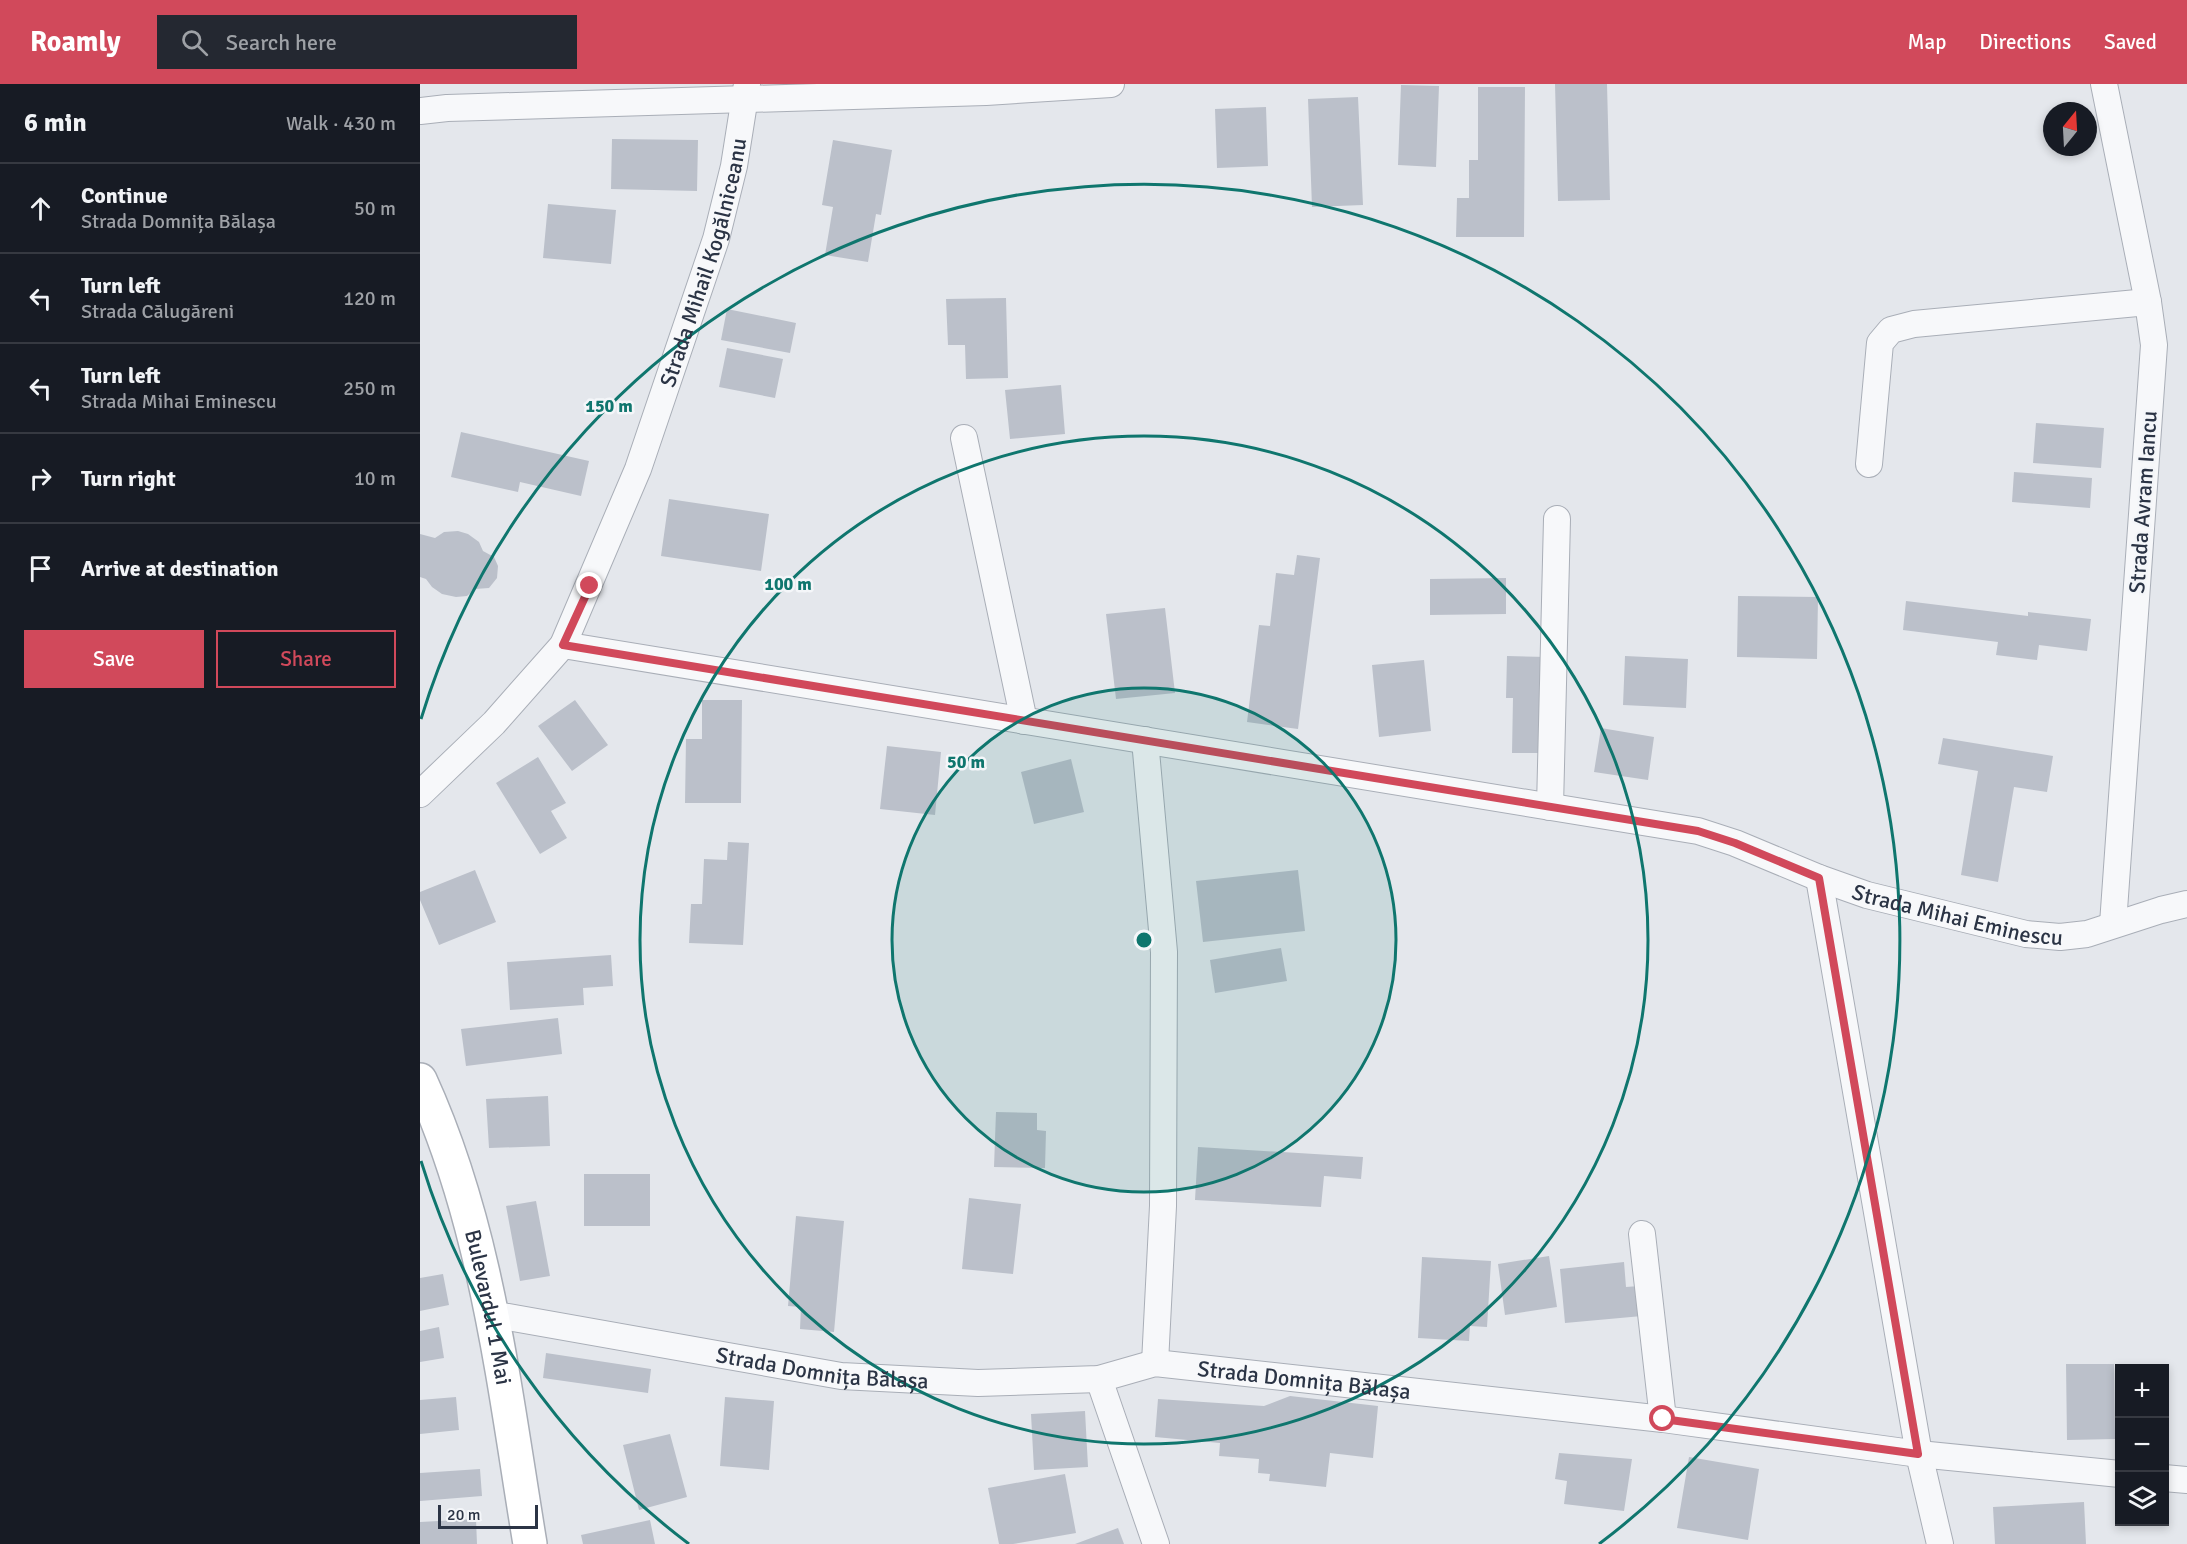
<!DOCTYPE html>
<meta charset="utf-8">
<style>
body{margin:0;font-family:Signika,sans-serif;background:#242831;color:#f1f3f6}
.controls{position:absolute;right:18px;bottom:18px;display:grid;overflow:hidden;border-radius:0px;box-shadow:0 3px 9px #0003}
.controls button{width:54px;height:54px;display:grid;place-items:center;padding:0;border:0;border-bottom:2px solid #363941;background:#171b24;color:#f1f3f6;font:30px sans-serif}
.compass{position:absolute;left:1623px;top:18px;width:54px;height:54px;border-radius:50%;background:#171b24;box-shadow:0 3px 9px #0003;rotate:18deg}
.scale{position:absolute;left:18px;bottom:15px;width:100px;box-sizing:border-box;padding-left:6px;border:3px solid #2b3445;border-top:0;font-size:16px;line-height:21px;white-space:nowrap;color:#2b3445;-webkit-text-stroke:4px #f4f6f9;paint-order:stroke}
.stop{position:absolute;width:18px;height:18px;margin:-14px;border:4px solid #d1495b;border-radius:50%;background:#fff}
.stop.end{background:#d1495b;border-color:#fff;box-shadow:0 2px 6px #0008}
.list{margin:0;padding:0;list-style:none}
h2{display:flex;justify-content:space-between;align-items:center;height:78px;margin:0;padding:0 24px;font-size:26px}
h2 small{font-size:20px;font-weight:400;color:#9ea1a6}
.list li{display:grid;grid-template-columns:39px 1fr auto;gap:18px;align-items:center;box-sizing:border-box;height:90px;padding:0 24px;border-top:2px solid #363941}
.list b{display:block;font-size:22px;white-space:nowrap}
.list p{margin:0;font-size:20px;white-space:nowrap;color:#9ea1a6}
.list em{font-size:20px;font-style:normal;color:#9ea1a6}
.actions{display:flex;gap:12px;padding:18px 24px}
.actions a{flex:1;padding:14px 0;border:2px solid #d1495b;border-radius:0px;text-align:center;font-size:21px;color:#d1495b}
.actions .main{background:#d1495b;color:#fff}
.icon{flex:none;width:33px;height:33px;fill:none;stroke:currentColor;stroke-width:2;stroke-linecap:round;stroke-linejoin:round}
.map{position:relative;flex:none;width:1767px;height:1460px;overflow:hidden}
header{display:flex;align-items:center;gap:36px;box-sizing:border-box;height:84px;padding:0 30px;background:#d1495b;color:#fff}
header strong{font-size:28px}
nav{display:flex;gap:33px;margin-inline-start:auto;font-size:21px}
.search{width:420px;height:54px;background:#242831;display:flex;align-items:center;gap:15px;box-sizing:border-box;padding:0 21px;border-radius:0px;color:#9ea1a6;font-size:22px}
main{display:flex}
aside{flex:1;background:#171b24}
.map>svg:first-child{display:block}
.building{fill:#bbc0ca}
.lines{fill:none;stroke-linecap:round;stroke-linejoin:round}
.street-casing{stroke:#a9aeb7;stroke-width:28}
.secondary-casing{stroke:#a9aeb7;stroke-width:36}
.street{stroke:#f7f8fa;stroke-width:26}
.secondary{stroke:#fff;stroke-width:33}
.route{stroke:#d1495b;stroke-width:8}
.ring{fill:none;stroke:#0f766e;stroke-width:3}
.labels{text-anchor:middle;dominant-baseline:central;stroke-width:5;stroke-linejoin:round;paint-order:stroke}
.street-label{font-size:22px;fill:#2b3445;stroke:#f4f6f9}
.centre{fill:#0f766e;stroke:#f4f6f9;stroke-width:3}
.ring-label{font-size:18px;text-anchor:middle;font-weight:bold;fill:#0f766e;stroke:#f4f6f9;stroke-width:5;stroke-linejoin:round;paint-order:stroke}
</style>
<header>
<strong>Roamly</strong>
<div class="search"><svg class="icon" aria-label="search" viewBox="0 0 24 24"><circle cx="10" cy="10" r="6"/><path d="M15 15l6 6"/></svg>Search here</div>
<nav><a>Map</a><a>Directions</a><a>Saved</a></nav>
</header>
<main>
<aside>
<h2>6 min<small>Walk · 430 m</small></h2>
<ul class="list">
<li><svg class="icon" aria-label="ahead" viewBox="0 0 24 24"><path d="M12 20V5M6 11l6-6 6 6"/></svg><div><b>Continue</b><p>Strada Domnița Bălașa</p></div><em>50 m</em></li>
<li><svg class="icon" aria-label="left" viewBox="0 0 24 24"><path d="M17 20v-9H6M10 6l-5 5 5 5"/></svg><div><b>Turn left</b><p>Strada Călugăreni</p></div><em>120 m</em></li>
<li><svg class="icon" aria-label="left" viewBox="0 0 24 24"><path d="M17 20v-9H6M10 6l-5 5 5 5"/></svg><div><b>Turn left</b><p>Strada Mihai Eminescu</p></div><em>250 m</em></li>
<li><svg class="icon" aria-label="right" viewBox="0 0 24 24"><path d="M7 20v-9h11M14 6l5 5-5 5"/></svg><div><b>Turn right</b></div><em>10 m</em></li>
<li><svg class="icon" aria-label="arrive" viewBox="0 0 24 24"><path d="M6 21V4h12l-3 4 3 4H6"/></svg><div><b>Arrive at destination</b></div></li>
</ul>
<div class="actions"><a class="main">Save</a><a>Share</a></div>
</aside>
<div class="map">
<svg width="1767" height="1460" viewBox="0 0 1767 1460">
<rect width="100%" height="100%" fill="#e4e7ec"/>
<path class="building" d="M1135,0h52l3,116 -52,1z
M981,1l38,1 -3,81 -38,-2z
M1058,3h47l-1,150h-68l1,-39h12v-38h9z
M938,13l5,108 -51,2 -4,-108z
M846,23l2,59 -51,2 -2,-59z
M192,55l86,1 -1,51 -86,-2z
M413,56l59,10 -11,65 -5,-1 -8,48 -43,-7 8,-48 -11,-2z
M128,120l68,6 -5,54 -68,-6z
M586,214l2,80 -42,1 -1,-34h-17l-2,-46z
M307,225l69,14 -6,30 -69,-13z
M307,264l56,11 -8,39 -56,-11z
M641,301l4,49 -55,5 -5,-49z
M1616,339l68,5 -3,40 -68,-5z
M41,348l128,29 -8,35 -61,-14 -2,10 -67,-15z
M1594,388l78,6 -2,30 -78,-6z
M249,415l100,15 -8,57 -100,-15z
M38,447l10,3 11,8 4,9 11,6 4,9 -1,12 -8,10 -14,1 -8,7 -11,1 -14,-3 -10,-7 -6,-8 -6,-2v-43l15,4 9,-6z
M877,471l23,3 -22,171 -51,-7 12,-97 11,1 6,-53 18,2z
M1086,494v36l-76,1v-36z
M1318,512l80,1 -1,62 -80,-2z
M1486,517l122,15v-4l63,7 -4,32 -48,-6 -2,15 -41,-5 2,-13 -95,-12z
M745,524l10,85 -59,6 -10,-85z
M1087,572l41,1 -2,96h-34l1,-55h-7z
M1205,572l63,3 -2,49 -63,-3z
M1004,576l7,71 -52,6 -7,-72z
M155,616l33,45 -36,26 -34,-45z
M282,616h40l-1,103h-56l1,-64h16z
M1181,644l53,9 -6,43 -54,-8z
M1523,654l110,18 -6,36 -33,-5 -16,95 -37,-7 17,-104 -40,-7z
M467,662l54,6 -6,63 -55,-6z
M118,673l28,46 -15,8 16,27 -27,16 -44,-71z
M651,675l13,53 -50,12 -13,-52z
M308,758l21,1 -6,102 -54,-2 2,-39h11l2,-45 23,1z
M55,786l21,52 -57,23 -19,-45v-8z
M878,786l7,61 -102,11 -7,-61z
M861,864l6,33 -72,12 -5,-33z
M191,871l2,31 -30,2 1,17 -74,5 -3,-48z
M138,934l4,36 -96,12 -5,-37z
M128,1012l2,50 -61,2 -3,-49z
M576,1028l41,1v17l9,1 -1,37 -51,-1z
M778,1063l165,10 -2,22 -37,-3 -3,31 -126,-7z
M164,1090h66v52h-66z
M549,1114l52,6 -8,70 -51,-5z
M116,1117l14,75 -30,5 -14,-75z
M376,1132l48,5 -10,111 -34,-3 1,-22 -13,-1z
M1129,1172l8,51 -52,8 -7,-51z
M1002,1173l69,4 -4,66 -17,-1 -1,15 -51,-3z
M1204,1178l2,25 13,-1 3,30 -77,7 -5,-54z
M23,1190l6,31 -29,6v-33z
M19,1243l5,31 -24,4v-31z
M126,1269l105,16 -3,24 -105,-15z
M1646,1280h48l1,75 -48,1z
M870,1312l88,10 -5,52 -43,-5 -4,34 -57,-6 1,-7 -12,-1 1,-14 -40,-3 1,-13 -65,-6 3,-38 106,7z
M36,1313l3,33 -39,4v-34z
M305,1313l49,4 -5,69 -49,-4z
M665,1327l3,56 -54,3 -3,-56z
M250,1350l17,63 -48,13 -16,-65z
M1139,1369l73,6 -8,52 -60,-7 3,-23 -12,-2z
M1269,1373l70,12 -11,71 -71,-12z
M60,1385l2,27 -62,5v-28z
M645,1390l11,59 -63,11h-14l-11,-56z
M1664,1418l2,42h-91l-2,-37z
M56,1435l1,25h-57v-22z
M230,1436l5,24h-72l-2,-9z
M698,1444l6,16h-49z"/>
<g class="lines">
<defs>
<g id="street">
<path d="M1684,0l44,218 6,43 -41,579"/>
<path d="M0,27l27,-3 539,-16 125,-8"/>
<path d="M544,354l60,283"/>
<path d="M1449,380l11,-121 11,-13 23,-6 234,-22"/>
<path id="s1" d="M143,561l1135,186 37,12 84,35 48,17 159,39 34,3 27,-3 74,-24 26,-6"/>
<path d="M725,656l19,212 -1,254 -8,157"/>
<path id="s2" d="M0,710l74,-71 69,-78 75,-176 78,-230 18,-73 13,-82"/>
<path d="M1130,723l7,-288"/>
<path d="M1399,794l100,576 21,90"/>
<path d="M1222,1150l21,185"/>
<path id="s3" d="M71,1230l350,62 137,7 121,-4 56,-16 508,56 256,35 201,20"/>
<path d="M679,1295l57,165"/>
<path d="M1744,1394l23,2"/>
</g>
<g id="secondary">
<path id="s4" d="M0,996c67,146 84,307 110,464"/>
</g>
</defs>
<use href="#street" class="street-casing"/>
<use href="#secondary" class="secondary-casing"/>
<use href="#street" class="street"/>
<use href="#secondary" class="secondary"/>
</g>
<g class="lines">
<path class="route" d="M170,502l-27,59 1135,186 37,12 84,35 99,576 -255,-35"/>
</g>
<circle cx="724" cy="856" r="252" fill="#0f766e" fill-opacity=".12"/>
<g class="ring">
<circle cx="724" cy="856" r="252"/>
<circle cx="724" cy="856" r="504"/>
<path d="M269 1460A756 756 0 0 1 1 1077M1 635A756 756 0 1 1 1179 1460"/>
</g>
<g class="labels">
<g class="street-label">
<text stroke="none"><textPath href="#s2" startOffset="615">Strada Mihail Kogălniceanu</textPath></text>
<text transform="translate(1723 418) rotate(-86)">Strada Avram Iancu</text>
<text stroke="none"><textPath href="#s1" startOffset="1424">Strada Mihai Eminescu</textPath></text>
<text stroke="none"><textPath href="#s4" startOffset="238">Bulevardul 1 Mai</textPath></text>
<text stroke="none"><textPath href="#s3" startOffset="336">Strada Domnița Bălașa</textPath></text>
<text stroke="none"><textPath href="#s3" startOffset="822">Strada Domnița Bălașa</textPath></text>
</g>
</g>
<circle cx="724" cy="856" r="9" class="centre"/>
<g class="ring-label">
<text x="189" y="328">150 m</text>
<text x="368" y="506">100 m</text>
<text x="546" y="684">50 m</text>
</g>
</svg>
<div class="controls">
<button>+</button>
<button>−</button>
<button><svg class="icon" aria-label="layers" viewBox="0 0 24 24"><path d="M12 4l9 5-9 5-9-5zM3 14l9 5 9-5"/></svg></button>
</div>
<svg class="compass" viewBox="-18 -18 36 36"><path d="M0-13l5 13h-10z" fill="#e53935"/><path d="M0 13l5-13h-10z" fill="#9ea1a6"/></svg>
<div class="scale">20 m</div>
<div class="stop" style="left:1243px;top:1335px"></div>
<div class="stop end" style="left:170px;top:502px"></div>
</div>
</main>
